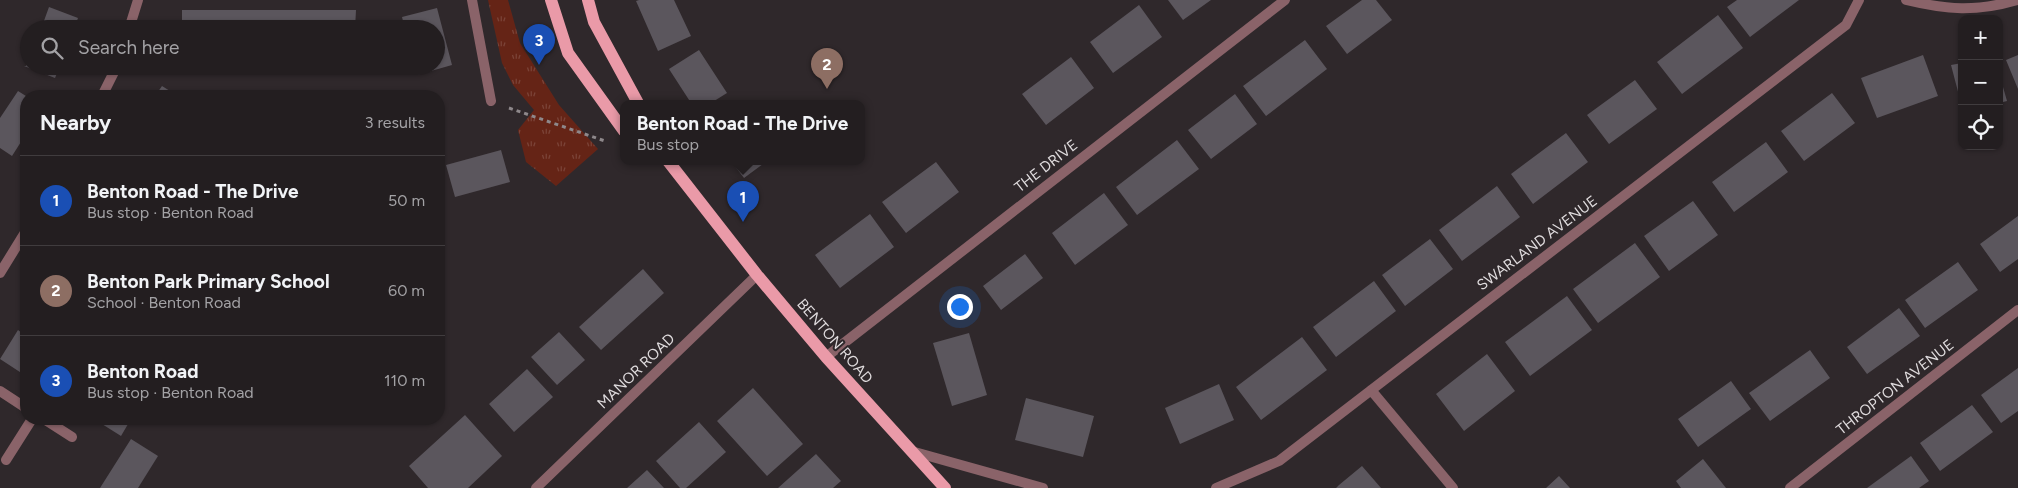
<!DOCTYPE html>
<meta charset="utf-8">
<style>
body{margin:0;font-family:Figtree,sans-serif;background:#2f2b2d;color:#f1f3f6}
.controls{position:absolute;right:15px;top:15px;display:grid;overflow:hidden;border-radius:10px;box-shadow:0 1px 4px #0004}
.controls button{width:45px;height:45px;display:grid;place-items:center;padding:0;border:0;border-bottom:1px solid #403c3e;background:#231e20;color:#f1f3f6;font:25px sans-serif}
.you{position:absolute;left:959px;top:306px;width:18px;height:18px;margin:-12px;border:4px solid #fff;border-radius:50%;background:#1a73e8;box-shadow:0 0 0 8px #1a73e833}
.badge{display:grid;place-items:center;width:32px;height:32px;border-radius:50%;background:#db2777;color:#fff;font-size:16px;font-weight:700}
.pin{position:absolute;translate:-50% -41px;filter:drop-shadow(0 1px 2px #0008)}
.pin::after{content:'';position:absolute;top:26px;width:18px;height:15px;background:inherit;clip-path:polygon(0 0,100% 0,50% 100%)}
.popup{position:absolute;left:620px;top:100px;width:245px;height:65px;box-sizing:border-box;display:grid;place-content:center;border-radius:10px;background:#231e20;filter:drop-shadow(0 1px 4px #0005);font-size:16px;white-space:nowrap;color:#a3a2a5}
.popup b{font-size:19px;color:#f1f3f6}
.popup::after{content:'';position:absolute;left:50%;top:100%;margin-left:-10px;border:10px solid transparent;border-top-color:#231e20}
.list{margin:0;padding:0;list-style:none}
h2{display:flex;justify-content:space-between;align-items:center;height:65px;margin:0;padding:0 20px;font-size:21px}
h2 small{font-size:16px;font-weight:400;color:#a3a2a5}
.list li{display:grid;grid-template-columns:32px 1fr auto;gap:15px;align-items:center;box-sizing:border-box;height:90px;padding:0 20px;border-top:1px solid #403c3e}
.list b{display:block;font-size:19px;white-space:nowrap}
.list p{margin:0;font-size:16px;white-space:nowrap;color:#a3a2a5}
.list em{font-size:16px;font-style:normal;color:#a3a2a5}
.icon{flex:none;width:28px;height:28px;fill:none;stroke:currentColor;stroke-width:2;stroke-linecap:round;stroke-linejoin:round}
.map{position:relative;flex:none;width:2018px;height:488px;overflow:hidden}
.search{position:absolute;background:#231e20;box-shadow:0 1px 4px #0004;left:20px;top:20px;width:425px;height:55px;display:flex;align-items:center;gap:12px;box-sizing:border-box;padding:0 18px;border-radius:28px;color:#a3a2a5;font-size:19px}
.panel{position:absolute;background:#231e20;box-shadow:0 1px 4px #0004;left:20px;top:90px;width:425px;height:335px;border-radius:20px}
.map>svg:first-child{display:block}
.grass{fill:url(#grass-tufts)}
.building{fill:#5b565d}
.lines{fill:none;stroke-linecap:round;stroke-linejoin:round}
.path{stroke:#8e888b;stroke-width:3;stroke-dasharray:4 4;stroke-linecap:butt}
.street{stroke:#8a6369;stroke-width:10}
.primary{stroke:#ea9aa8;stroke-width:12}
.labels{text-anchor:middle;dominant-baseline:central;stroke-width:4;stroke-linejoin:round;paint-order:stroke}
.street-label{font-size:15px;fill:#dfdbdd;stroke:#2f282b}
</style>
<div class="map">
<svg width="2018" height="488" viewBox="0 0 2018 488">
<defs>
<pattern id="grass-tufts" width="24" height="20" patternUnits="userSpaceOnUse" patternTransform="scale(1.25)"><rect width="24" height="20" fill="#652416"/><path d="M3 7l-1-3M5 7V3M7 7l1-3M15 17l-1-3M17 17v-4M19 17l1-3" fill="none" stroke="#7b4337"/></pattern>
</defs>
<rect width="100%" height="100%" fill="#2f282b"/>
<path class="grass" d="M488,0h20l12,43 39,62 39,44 -42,37 -30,-24 -8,-32 16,-20 -21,-25 -11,-22z"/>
<path class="building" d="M639,0h35l17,36 -33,15 -22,-50z
M1168,0h43l-28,20z
M1362,0h14l16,20 -45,34 -21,-28z
M1737,0h62l-49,37 -23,-30z
M1139,5l23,32 -49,36 -23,-31z
M49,7l29,11 -4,11h-33z
M437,8l15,57 -35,10 -2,-9h21v-37h-31l-3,-12z
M182,10h174l-1,19h-173z
M1718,15l25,33 -61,46 -25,-32z
M1305,40l22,29 -61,47 -23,-30z
M699,50l28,43 -16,10h-20l-22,-34z
M1923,55l15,41 -61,22 -16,-40z
M2018,55v34l-12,-29z
M1071,57l23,31 -48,37 -24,-31z
M29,61v5h31l-5,12 -31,-12h2z
M1962,63v40h-1l-10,-38z
M1999,73l8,28 -8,2z
M1635,80l22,29 -48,35 -22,-29z
M162,86l16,10h-23z
M18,91l8,5v38l-14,22 -12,-8v-30z
M1832,93l23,30 -51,38 -23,-30z
M1235,94l22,30 -46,35 -23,-29z
M1566,133l22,29 -55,42 -22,-30z
M1177,140l22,29 -62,46 -21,-28z
M1766,142l22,30 -54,40 -22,-30z
M501,150l9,32 -55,15 -9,-32z
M731,161h36l-23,17z
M936,162l23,30 -53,41 -24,-31z
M1497,186l23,31 -58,44 -23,-31z
M1104,193l24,32 -53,40 -23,-32z
M1693,201l25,34 -49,36 -25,-35z
M870,214l24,33 -54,41 -25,-33z
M2018,216v43l-18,13 -20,-28z
M1430,239l23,30 -48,37 -23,-31z
M1635,243l25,34 -62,46 -25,-34z
M1025,254l18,24 -42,32 -18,-24z
M1958,262l20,28 -53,38 -20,-28z
M643,269l21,24 -63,57 -22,-23z
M1374,281l22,30 -60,46 -23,-30z
M1567,296l25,34 -62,46 -25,-34z
M1899,308l21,28 -53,38 -20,-27z
M18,330l8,6v40l-26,-17z
M559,332l26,28 -28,25 -26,-28z
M969,333l18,62 -35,11 -19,-63z
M1302,337l25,33 -66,50 -25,-33z
M1810,350l20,28 -60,43 -21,-28z
M1487,354l28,37 -51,40 -28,-37z
M2018,368v43l-17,12 -20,-28z
M527,369l26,28 -39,35 -25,-28z
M1731,381l20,28 -53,38 -20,-28z
M1219,384l15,36 -54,24 -15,-36z
M753,388l50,56 -36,32 -50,-55z
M1026,398l68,18 -11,41 -68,-17z
M1972,405l21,27 -53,39 -20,-28z
M465,415l37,41 -34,32h-40l-19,-22z
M94,419h37l-10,17z
M699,422l27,30 -40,36h-6l-24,-27z
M131,439l27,17 -20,32h-38z
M816,454l25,27 -8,7h-55z
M1911,456l18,25 -10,7h-52z
M1703,459l23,29h-45l-5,-7z
M1362,466l19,22h-45l3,-3z
M647,470l17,18h-37z
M1559,476l11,12h-24z"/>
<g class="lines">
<path class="path" d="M509,108l96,33"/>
<path class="street" d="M472,0l19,101
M1906,0c41,10 70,12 111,0
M129,29l9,-29
M102,96l15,-30
M0,273l26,-42
M826,357l459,-357
M1371,390l82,98
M0,391l26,17
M44,419l28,18
M911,451l132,37
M6,460l26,-41
M536,488l221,-213
M1216,488l63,-27 567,-436 13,-25
M1790,488l228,-178"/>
<path class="primary" d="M551,0l17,53 56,78
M588,0l6,22 44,81
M668,161l89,114 69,82 119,131"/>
</g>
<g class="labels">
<g class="street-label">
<text transform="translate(1046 166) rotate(-38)">THE DRIVE</text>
<text transform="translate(1537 243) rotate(-37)">SWARLAND AVENUE</text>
<text transform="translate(835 341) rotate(49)">BENTON ROAD</text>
<text transform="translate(636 371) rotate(-44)">MANOR ROAD</text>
<text transform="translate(1895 387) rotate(-38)">THROPTON AVENUE</text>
</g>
</g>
</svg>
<div class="controls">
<button>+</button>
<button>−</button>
<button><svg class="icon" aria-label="locate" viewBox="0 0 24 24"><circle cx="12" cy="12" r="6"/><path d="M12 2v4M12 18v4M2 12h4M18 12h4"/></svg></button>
</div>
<div class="you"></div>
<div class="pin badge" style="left:743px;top:222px;background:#1a4fb4">1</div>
<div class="popup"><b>Benton Road - The Drive</b>Bus stop</div>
<div class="pin badge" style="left:827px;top:89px;background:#8d6e63">2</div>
<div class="pin badge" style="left:539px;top:65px;background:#1a4fb4">3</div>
<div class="search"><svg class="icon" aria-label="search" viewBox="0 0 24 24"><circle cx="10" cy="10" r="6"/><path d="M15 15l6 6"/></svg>Search here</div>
<section class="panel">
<h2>Nearby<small>3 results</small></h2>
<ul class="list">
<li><span class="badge" style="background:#1a4fb4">1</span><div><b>Benton Road - The Drive</b><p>Bus stop · Benton Road</p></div><em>50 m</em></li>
<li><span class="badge" style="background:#8d6e63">2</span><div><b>Benton Park Primary School</b><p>School · Benton Road</p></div><em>60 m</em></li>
<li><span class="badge" style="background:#1a4fb4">3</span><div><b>Benton Road</b><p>Bus stop · Benton Road</p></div><em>110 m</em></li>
</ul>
</section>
</div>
